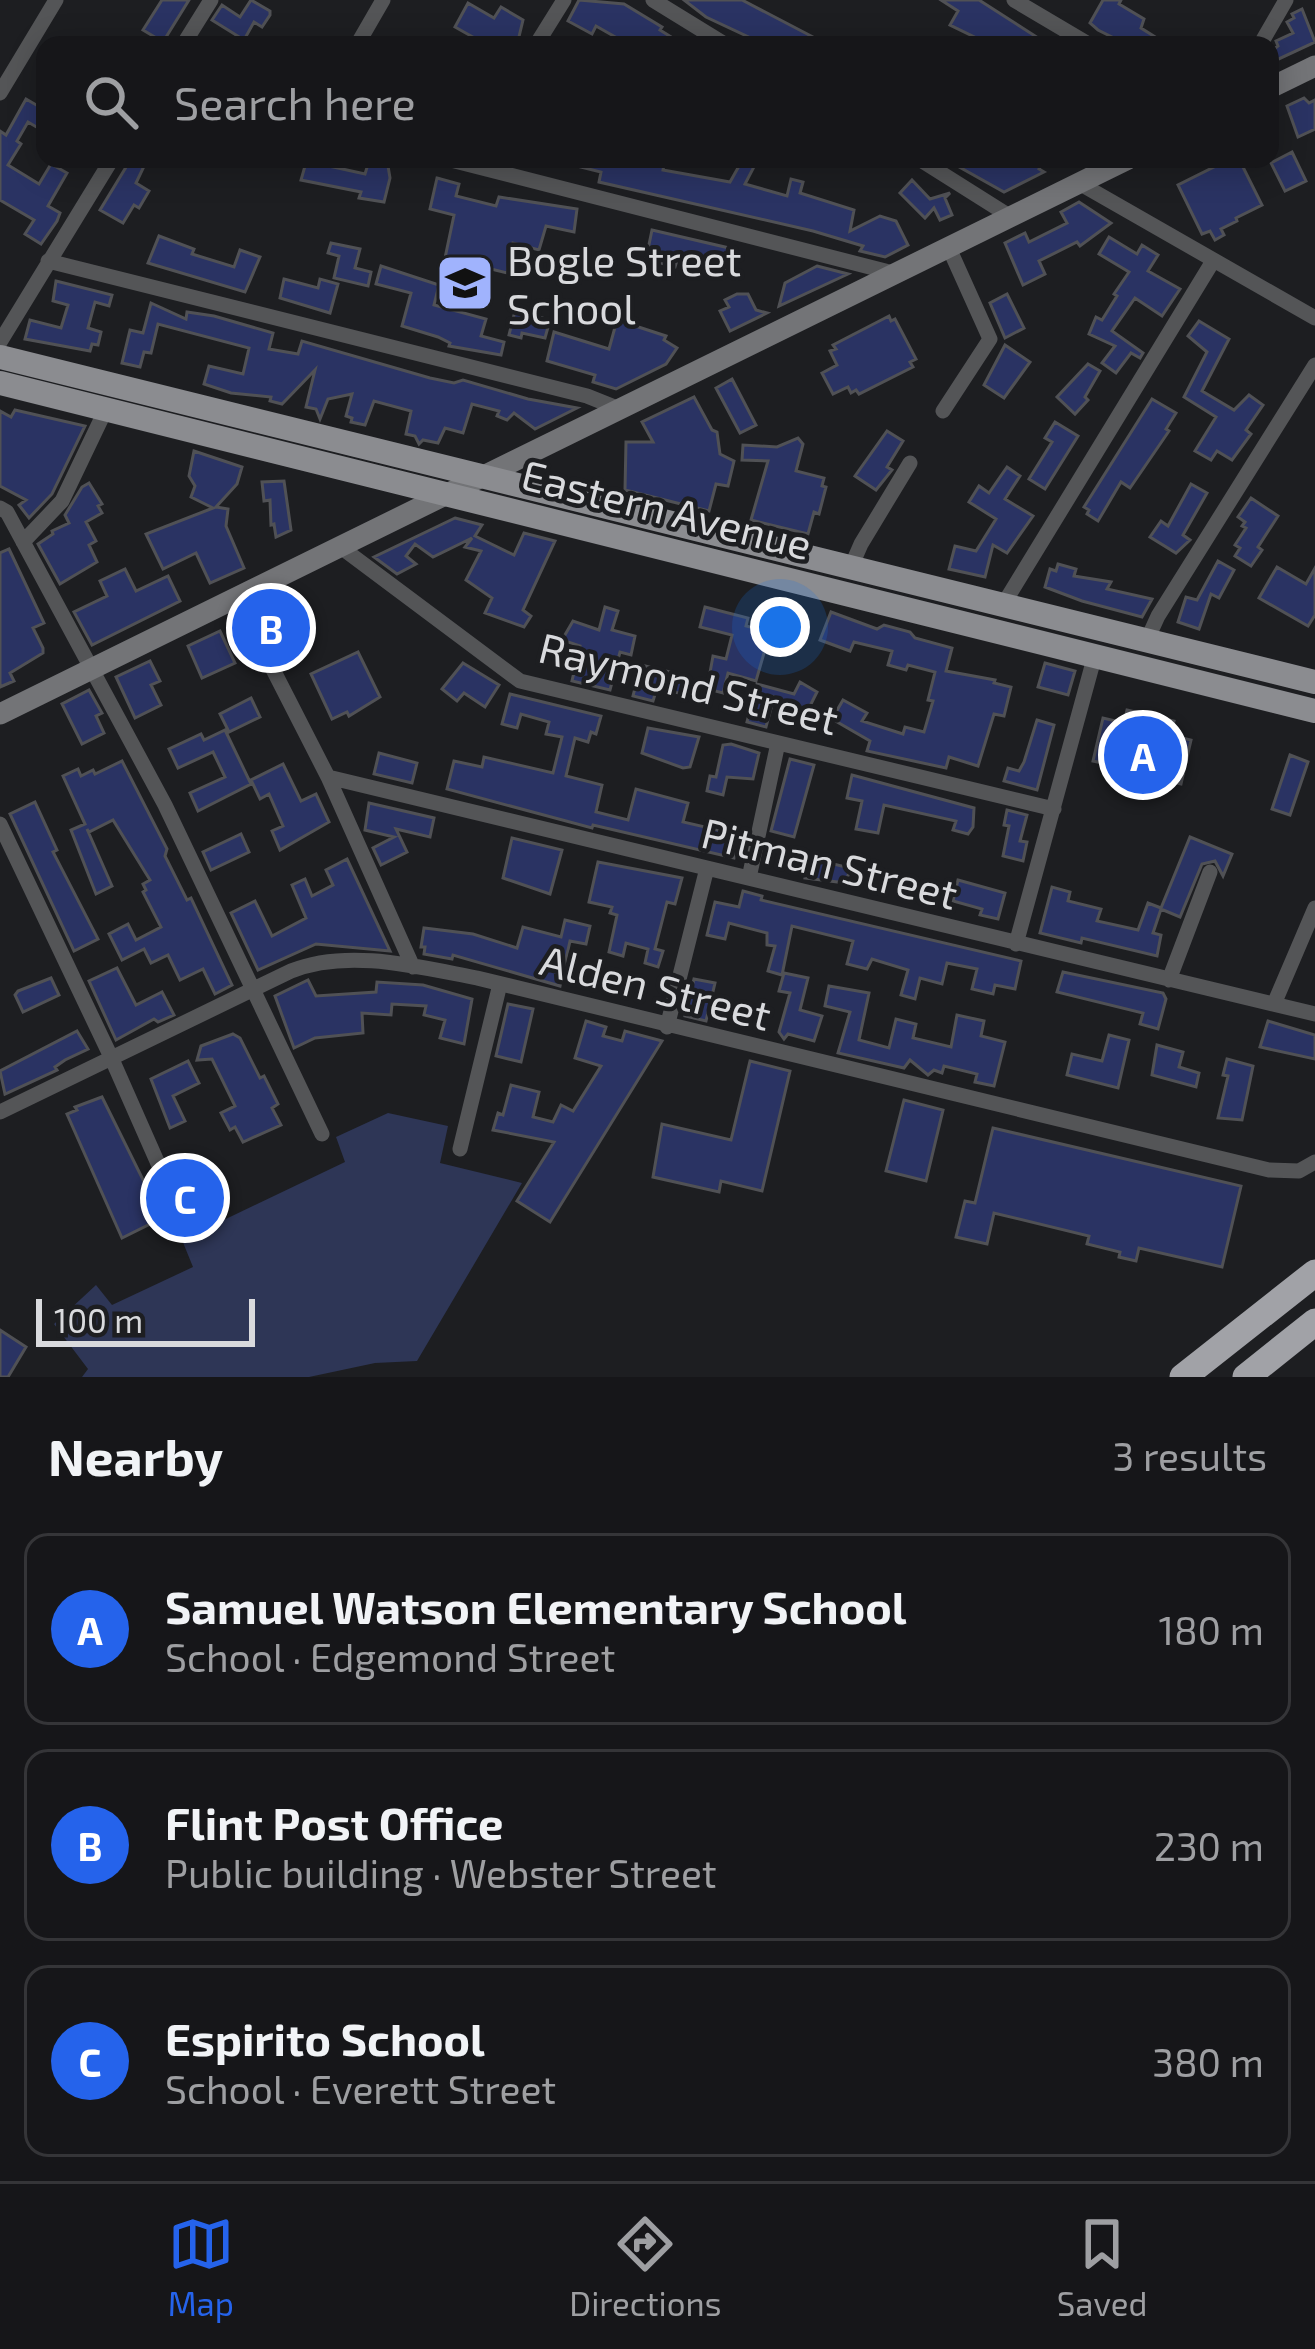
<!DOCTYPE html>
<meta charset="utf-8">
<style>
body{margin:0;font-family:"Exo 2",sans-serif;background:#232326;color:#f1f3f6}
.scale{position:absolute;left:36px;bottom:30px;width:219px;box-sizing:border-box;padding-left:12px;border:6px solid #d9dadd;border-top:0;font-size:33px;line-height:42px;white-space:nowrap;color:#d9dadd;-webkit-text-stroke:9px #1d1e21;paint-order:stroke}
.you{position:absolute;left:780px;top:627px;width:42px;height:42px;margin:-30px;border:9px solid #fff;border-radius:50%;background:#1a73e8;box-shadow:0 0 0 18px #1a73e833}
.badge{display:grid;place-items:center;width:78px;height:78px;border-radius:50%;background:#2563eb;color:#fff;font-size:39px;font-weight:700}
.pin{position:absolute;translate:-50% -50%;border:6px solid #fff;box-shadow:0 3px 12px #0006}
.list{margin:0;padding:0;list-style:none}
h2{display:flex;justify-content:space-between;align-items:center;height:156px;margin:0;padding:0 48px;font-size:51px}
h2 small{font-size:39px;font-weight:400;color:#9e9fa2}
.list li{display:grid;grid-template-columns:78px 1fr auto;gap:36px;align-items:center;box-sizing:border-box;height:192px;margin:0 24px 24px;padding:0 24px;border:3px solid #353538;border-radius:24px}
.list b{display:block;font-size:45px;white-space:nowrap}
.list p{margin:0;font-size:39px;white-space:nowrap;color:#9e9fa2}
.list em{font-size:39px;font-style:normal;color:#9e9fa2}
.icon{flex:none;width:66px;height:66px;fill:none;stroke:currentColor;stroke-width:2;stroke-linecap:round;stroke-linejoin:round}
.map{position:relative;flex:none;width:1315px;height:1377px;overflow:hidden}
.search{position:absolute;background:#161619;box-shadow:0 6px 30px #0003;left:36px;right:36px;top:36px;height:132px;display:flex;align-items:center;gap:30px;box-sizing:border-box;padding:0 42px;border-radius:24px;color:#9e9fa2;font-size:45px}
.sheet{height:804px;background:#161619}
nav{display:flex;justify-content:space-around;align-items:center;box-sizing:border-box;height:168px;border-top:3px solid #353538;background:#161619;font-size:33px;color:#9e9fa2}
nav a{display:grid;justify-items:center;gap:6px}
nav .on{color:#2563eb}
.map>svg:first-child{display:block}
.green{fill:#2e3656}
.building{fill:#2a3363;stroke:#505155;stroke-width:3}
.lines{fill:none;stroke-linecap:round;stroke-linejoin:round}
.street{stroke:#545557;stroke-width:15}
.secondary{stroke:#737477;stroke-width:21}
.primary{stroke:#8b8c90;stroke-width:24}
.highway{stroke:#a1a2a7;stroke-width:27}
.labels{text-anchor:middle;dominant-baseline:central;stroke-width:9;stroke-linejoin:round;paint-order:stroke}
.poi-label{font-size:42px;fill:#d9dadd;stroke:#1d1e21;text-anchor:start}
.street-label{font-size:42px;fill:#d9dadd;stroke:#1d1e21}
</style>
<div class="map">
<svg width="1315" height="1377" viewBox="0 0 1315 1377">
<rect width="100%" height="100%" fill="#1d1e21"/>
<path class="green" d="M388,1113l60,13 -8,37 82,20 -105,178 -42,2 -66,14h-227l6,-8 -34,-45 42,-39 16,20 81,-38 -11,-27 163,-78 -9,-25z"/>
<path class="building" d="M162,0h27l-26,42 -20,-12z
M251,0l19,11v4l-8,12 -8,-5 -10,18 -32,-20 10,-15 18,12z
M579,0l45,4 38,23 -2,3 24,15h-72l5,-7 -21,-12 -4,8 -24,-13z
M684,0h58l71,37 -5,8h-51v-4l-51,-24z
M941,0h38l70,45h-58l-41,-20 8,-14z
M1103,0h18l-2,4 25,15 -3,9 27,17h-40l-30,-15 -8,-7z
M468,3l26,15 7,-11 22,13 -6,25h-30l-32,-18z
M1302,9l13,33 -45,21v-11l8,-6 -2,-5 17,-8 -6,-11 7,-4 -2,-4z
M1304,98l5,5 6,-3v29l-17,8 -11,-31z
M26,99l19,11v22l-17,-10 -11,19 4,3 -13,21 31,19 12,-20 16,9 -19,33 12,7 -3,8 -16,23 -16,-10 9,-14 -34,-20v-69l6,4z
M1292,152l14,29 -21,10 -14,-28z
M131,159l15,3 -10,21 13,8 -10,17 -5,-3 -11,18 -23,-13z
M307,159h14l-1,5 45,10 4,-13 19,5 2,12 -6,24 -25,-4 2,-6 -60,-12z
M565,159h88l11,6 -1,5 67,12 13,-23h15l-13,25 42,12 4,-17 12,3 -3,11 54,17 -4,21 30,-15 16,5 12,24 -23,12 -25,-6 3,-5 -50,-15 -214,-49 2,-10 -36,-9z
M945,159h99l-5,10 5,3 -40,20z
M1230,159h9l23,46 -26,13 1,3 -16,8 3,6 -9,5 -5,-9 -8,3 -24,-49z
M437,178l22,6 -3,12 40,10 3,-9 78,12 -3,23 -28,-6 -7,24 -26,-7 -6,30 -32,-8 -7,25 -15,-4 6,-25 -14,-3 9,-43 -24,-6z
M912,180l18,19 20,-6 -5,5 7,17 -12,5 -6,-12 -9,10 -25,-25z
M1079,202l32,21 -31,23 -3,-4 -38,19 6,13 -22,11 -18,-42 20,-10 4,9 38,-19 -6,-11z
M652,230l77,18 4,3 -5,19 -50,-13 -3,10 -29,-8z
M159,236l35,13 -2,5 42,13 6,-17 20,7 -15,35 -97,-29z
M1109,237l28,17 5,-9 16,10 -10,16 32,18 -18,27 -27,-18 -23,33 31,22 -3,5 -9,-5 -15,20 -14,-10 13,-17 -26,-12 7,-17 6,3 15,-24 -3,-2 15,-22 -30,-18z
M331,243l29,6 -5,19 16,4 -3,14 -34,-8 5,-22 -11,-3z
M381,266l58,19 -5,20 52,14 -5,17 23,6 -3,13 -52,-9 1,-3 -12,-6 -36,-11 9,-33 -35,-9z
M817,266l31,8 -69,32 6,-23z
M284,279l34,9 2,-9 18,5 -8,29 -50,-15z
M56,281l56,14 -3,11 -14,-4 -7,26 13,4 -3,13 -6,-1 -2,7 -65,-12 5,-19 31,8 7,-23 -15,-4z
M737,294h11l8,16 11,3 -37,18 -10,-20 9,-4 -4,-7z
M1007,294l17,34 -19,10 -15,-35z
M151,303l35,16 1,-7 27,4 59,17 -4,16 29,5 4,-13 128,37 24,5 9,-3 65,19 49,9 -42,21 -21,-16 -7,7 -10,-4 2,-5 -27,-7 -9,29 -18,-5 -7,15 -15,-3 -4,4 -4,-8 -9,-2 5,-23 -37,-10 -9,24 -14,-3 1,-4 -6,-2 6,-22 -24,5 -8,20 -4,-10 -10,-2 9,-37 -33,34 -12,-3 1,-4 -40,-4 -27,-9 5,-18 34,8 6,-26 -91,-24 -7,29 -7,-1 -4,15 -18,-4 8,-33 13,3z
M515,311l35,9 -5,18 -23,-5 -1,5 -12,-3z
M889,316l2,5 4,-2 21,40 -6,3 3,5 -54,27 -3,-4 -5,3 -3,-6 -15,7 -11,-21 15,-8 -7,-14 6,-2 -3,-4z
M617,320l49,16 -2,4 13,8 -11,16 -50,25 -23,-7 2,-7 -48,-14 7,-29 55,17z
M1199,321l30,18 -27,52 32,19 15,-15 14,10 -17,25 5,4 -19,26 -15,-9 -6,9 -16,-9 21,-34 -32,-20 23,-45 -19,-16z
M1005,345l25,17 -26,36 -20,-13z
M1088,364l12,7 -15,26 3,3 -13,14 -18,-17z
M732,379l24,46 -16,8 -24,-45z
M694,397l18,33 5,2 3,22 14,7 -6,25 -12,-2 -7,27 -84,-21 1,-48h27l-11,-20z
M1152,399l24,14 -10,16 3,2 -39,57 -9,-6 -23,39 -11,-7 2,-4 -5,-3z
M15,410l70,16 -33,68 -23,24 -10,-13 7,-5 -26,-14v-75l11,6z
M1055,422l23,14 -33,53 -16,-10 23,-37 -7,-4z
M887,431l16,10 -16,26 5,3 -16,20 -21,-14z
M798,438l5,6 -7,27 28,7 -2,8 4,1 -7,27 -5,-2 -6,22 -57,-14 17,-59 -26,-1 1,-15 34,2z
M194,451l48,16 -5,17 -21,23 12,2 -2,17 18,42 -34,15 -14,-30 -33,16 -17,-35 67,-26 -22,-11 4,-11 -6,-10z
M1007,467l13,9 -15,23 28,17 -26,37 -14,-8 -8,32 -36,-8 6,-23 21,5 20,-32 -27,-17 10,-16 10,7z
M284,481l7,49 -15,7 -2,-13 -3,1 -1,-25 -6,1 -2,-19z
M89,483l13,21 -4,2 4,7 -16,9 10,19 -7,4 8,17 -37,22 -22,-40 15,-10 -1,-3 17,-8 -4,-8 17,-28z
M1191,484l16,9 -24,42 7,5 -14,13 -26,-16 11,-16 7,5z
M1251,498l27,18 -20,31 4,3 -11,16 -16,-10 5,-8 -5,-3 11,-17 -4,-2 3,-4 -7,-5z
M455,518l27,7 -7,11 39,19 10,-22 31,8 -32,69 8,6 -7,11 -39,-14 7,-15 -26,-18 15,-29 -16,-4 7,-9 -39,19 -18,-13 -9,12 10,8 -19,10 -23,-17z
M9,549l35,74 -11,5 10,20v5l-33,20 4,8 -14,6v-134z
M1218,561l16,9 -15,28 -8,-4 -12,35 -21,-7 8,-25 11,3z
M1058,564l18,5 -2,7 37,6 -4,7 45,10 -10,18 -60,-16 -37,-14 5,-18 6,2z
M1277,567l29,17 9,-16v47l-7,11 -49,-28z
M125,569l11,22 32,-15 12,25 -88,44 -18,-33 33,-16 -7,-15z
M605,607l13,4 -6,19 23,6 -4,19 -11,-3 -10,38 -38,-9 8,-35 -18,-6 11,-19 26,9z
M705,607l43,11 -2,8 24,6 -14,49 -28,-8 -5,20 -16,-4 6,-33 13,3 6,-24 -32,-8z
M831,612l46,17 7,-4 26,7 5,6 37,10 -6,23 49,9 -1,3 17,4 -7,29 -10,-2 -16,52 -29,-9 -3,11 -79,-17 3,-10 -38,-22 11,-19 24,13 -5,8 41,13 2,-7 19,5 9,-31 -5,-1 7,-28 -27,-7 -2,5 -18,-5 4,-14 -38,-9 -4,9 -30,-11z
M220,631l15,32 -33,15 -14,-32z
M358,652l22,45 -31,19 -2,-4 -15,7 -21,-45z
M150,661l10,20 -9,4 10,20 -26,13 -19,-41z
M463,663l36,22 -14,22 -21,-14 -7,8 -15,-12z
M1045,663l30,8 -7,24 -30,-8z
M641,665l46,11 -4,18 -26,-6 -4,13 -20,-5z
M800,682l17,10 -11,22 -32,-17 -8,30 -19,-5 10,-38 37,10z
M89,690l13,23 -6,3 8,17 -22,11 -20,-40z
M510,694l91,22 -5,18 -5,-2 -3,10 -13,-4 -9,38 36,9 -6,27 32,8 8,-31 52,14 -5,19 57,13 -6,23 -141,-33 -1,3 -145,-39 7,-28 28,6 2,-10 69,16 9,-36 -16,-3 3,-12 -28,-8 -4,14 -15,-4z
M251,698l9,19 -31,15 -9,-18z
M1127,710l47,11 -4,14 21,5 -10,44 -23,-5 1,-4 -66,-14 10,-43 21,5z
M1037,720l17,5 -17,65 -33,-9 4,-13 11,3 5,-9z
M648,728l51,9 -9,30 -7,1 -41,-15z
M225,730l26,54 -53,27 -8,-18 35,-16 -12,-25 -35,16 -9,-19 32,-15 3,6z
M731,744l28,9 -6,26 -26,-2 -4,18 -16,-4 3,-15 6,1 7,-32z
M379,753l38,10 -5,20 -38,-9z
M1290,755l18,7 -18,53 -18,-6z
M790,759l24,6 -20,72 -23,-6z
M122,761l45,88 -2,7 22,44 4,-2 41,87 -17,9 -12,-25 -23,11 -12,-25 -17,8 -7,-14 -22,11 -13,-26 19,-10 8,16 25,-13 -18,-35 3,-2 -3,-6 7,-4 -37,-60 -24,12 -2,-3 25,57 -16,8 -25,-64 14,-6 -22,-48 15,-7 3,7 12,-6 2,4z
M283,764l18,37 15,-7 13,28 -49,28 -8,-19 11,-5 -14,-32 -9,5 -9,-19z
M852,775l122,33 -1,19 -5,7 -15,-4 3,-9 -72,-16 -6,28 -22,-4 6,-28 -15,-3z
M35,802l22,48 -4,2 45,87 -24,12 -64,-137z
M369,803l65,15 -4,19 -34,-8 11,23 -26,13 -8,-17 21,-11 -29,-7z
M1007,810l20,5 -7,26 7,1 -4,19 -20,-5 6,-30 -5,-1z
M241,834l8,18 -38,18 -8,-18z
M1190,837l42,17 -9,22 -8,-15 -13,3 -22,53 -19,-8 -8,24 8,2 -4,21 -75,-18 -1,5 -41,-10 12,-46 18,5 -2,9 33,8 -4,12 41,9 10,-27 13,5z
M512,838l50,12 -12,44 -47,-16z
M809,858l41,10 -4,15 -41,-5z
M347,859l43,92 -74,-7 -58,26 -27,-57 24,-12 17,35 34,-18 -14,-33 13,-6 7,17 21,-11 -7,-15z
M598,862l84,16 -7,26 -8,-2 -12,47 8,2 -5,16 -13,-4 3,-14 -22,-6 -3,13 -14,-4 8,-37 -7,-2 2,-6 -23,-5z
M958,880l47,13 -7,26 -18,-4 2,-6 -29,-8z
M743,891l19,5 -1,4 260,61 -6,28 -20,-4 -2,9 -21,-5 5,-20 -30,-6 -5,21 -22,-6 -5,21 -14,-4 7,-25 -36,-11 -5,10 -20,-5 6,-23 -61,-15 -10,49 -14,-4 7,-25 -8,-1v-12l-38,-10 -4,16 -18,-4 8,-33 24,5z
M565,920l25,6 -4,18 -16,-3 -10,45 -107,-31 -1,4 -28,-5 1,-7h-4l3,-19 49,6 44,14 6,-21 38,10z
M117,968l19,37 26,-13 12,23 -16,7 -4,-3 -38,21 -27,-59z
M1063,972l100,21 3,6 -8,30 -18,-5 3,-11 -86,-21z
M784,973l24,5 -8,32 22,6 -8,25 -26,-7 -4,5 -5,-7 11,-39 -11,-2z
M51,978l8,17 -36,17 -8,-17 3,-4z
M694,979l21,4 -9,38 -21,-5z
M308,980l8,16 60,-4 1,-10 46,3 49,14 -8,45 -24,-6 5,-18 -21,-5 2,-9 -34,-2 -1,11 -29,-2 1,20 -48,5 -21,10 -19,-52z
M829,986l40,7 -10,47 30,8 7,-29 20,5 -3,14 38,9 6,-32 27,6 -3,15 24,6 -11,44 -19,-4 2,-8 -33,-8 -2,7 -8,-3 -6,5 -18,-15 -6,8 -66,-15 12,-41 -25,-6z
M508,1004l25,5 -12,53 -25,-6z
M586,1021l20,6 -3,9 19,5 3,-10 37,10 -112,181 -33,-21 37,-59 -61,-12 5,-17 5,2 8,-30 28,7 -6,25 20,5 8,-17 12,6 28,-45 -26,-8z
M1268,1021l47,14v24l-55,-12z
M77,1031l11,18 -23,11 -10,7 2,3 -52,24 -5,-23z
M233,1034l7,4 20,40 4,-2 14,28 -6,4 9,17 -38,17 -8,-15 -5,3 -9,-17 14,-7 -23,-47 -15,1 4,-14z
M1109,1035l20,5 -11,48 -51,-13 5,-21 30,7z
M1157,1045l26,7 -4,15 20,6 -3,14 -44,-12z
M1227,1059l26,7 -11,54 -24,-2 10,-42 -5,-1z
M188,1061l11,22 -26,13 12,25 -15,7 -19,-49z
M750,1061l40,10 -28,120 -41,-10 -2,11 -66,-15 9,-53 69,16z
M102,1097l60,121 -40,20 -55,-124 10,-4 -2,-3z
M904,1100l39,10 -17,71 -40,-10z
M993,1128l248,58 -19,81 -83,-19 -3,13 -17,-4 1,-5 -33,-8 2,-8 -95,-23 -7,31 -31,-7 9,-36 10,2z
M0,1330l26,17 -18,30h-8z"/>
<g class="lines">
<path class="street" d="M653,0l73,45
M1014,0l76,45
M183,45l28,-45
M357,45l26,-45
M536,45l28,-45
M1260,45l26,-45
M0,93l56,-93
M447,159l450,115
M919,159l92,58
M1079,183l236,135
M48,261l539,135 35,14
M0,342l112,-183
M943,411l47,-72 -41,-91
M0,508l7,4 158,293 157,329
M23,542l39,-41 44,-92
M342,548l178,133 534,128
M851,567l10,-23 49,-81
M237,599l91,178 85,190
M1003,605l210,-344
M1147,640l11,-24 157,-251
M328,777l987,237
M0,824l111,233 75,170
M749,878l29,-135
M1016,944l79,-289
M1169,980l41,-108
M1274,1004l41,-96
M667,1027l40,-159
M0,1112l291,-141c57,-23 128,-4 186,7l792,192 30,1 16,-9
M460,1149l40,-165"/>
<path class="secondary" d="M1270,88l45,-22
M0,714l1128,-555"/>
<path class="primary" d="M0,357l1315,325
M0,383l1315,328"/>
<path class="highway" d="M1183,1377l132,-104
M1246,1377l69,-55"/>
</g>
<defs>
<symbol id="school-square" viewBox="-11 -11 22 22"><rect x="-9" y="-9" width="18" height="18" rx="4" fill="#a0b3fd" stroke="#1d1e21"/><path d="M0-5L7-2L0 1L-7-2ZM-4 1L0 2.5L4 1V4Q0 6-4 4Z" fill="#111"/></symbol>
</defs>
<g fill-rule="evenodd">
<use href="#school-square" x="432" y="250" width="66" height="66"/>
</g>
<g class="labels">
<g class="poi-label">
<text x="507" y="259">Bogle Street<tspan x="507" dy="48">School</tspan></text>
</g>
<g class="street-label">
<text transform="translate(667 508) rotate(14)">Eastern Avenue</text>
<text transform="translate(689 682) rotate(14)">Raymond Street</text>
<text transform="translate(830 862) rotate(14)">Pitman Street</text>
<text transform="translate(656 986) rotate(14)">Alden Street</text>
</g>
</g>
</svg>
<div class="scale">100 m</div>
<div class="you"></div>
<div class="pin badge" style="left:1143px;top:755px">A</div>
<div class="pin badge" style="left:271px;top:628px">B</div>
<div class="pin badge" style="left:185px;top:1198px">C</div>
<div class="search"><svg class="icon" aria-label="search" viewBox="0 0 24 24"><circle cx="10" cy="10" r="6"/><path d="M15 15l6 6"/></svg>Search here</div>
</div>
<section class="sheet">
<h2>Nearby<small>3 results</small></h2>
<ul class="list">
<li><span class="badge">A</span><div><b>Samuel Watson Elementary School</b><p>School · Edgemond Street</p></div><em>180 m</em></li>
<li><span class="badge">B</span><div><b>Flint Post Office</b><p>Public building · Webster Street</p></div><em>230 m</em></li>
<li><span class="badge">C</span><div><b>Espirito School</b><p>School · Everett Street</p></div><em>380 m</em></li>
</ul>
</section>
<nav>
<a class="on"><svg class="icon" aria-label="map" viewBox="0 0 24 24"><path d="M3 6l6-2 6 2 6-2v14l-6 2-6-2-6 2zM9 4v14M15 6v14"/></svg>Map</a>
<a><svg class="icon" aria-label="directions" viewBox="0 0 24 24"><path d="M12 3l9 9-9 9-9-9zM9 14v-3h6M13 9l2 2-2 2"/></svg>Directions</a>
<a><svg class="icon" aria-label="saved" viewBox="0 0 24 24"><path d="M7 4h10v16l-5-4-5 4z"/></svg>Saved</a>
</nav>
